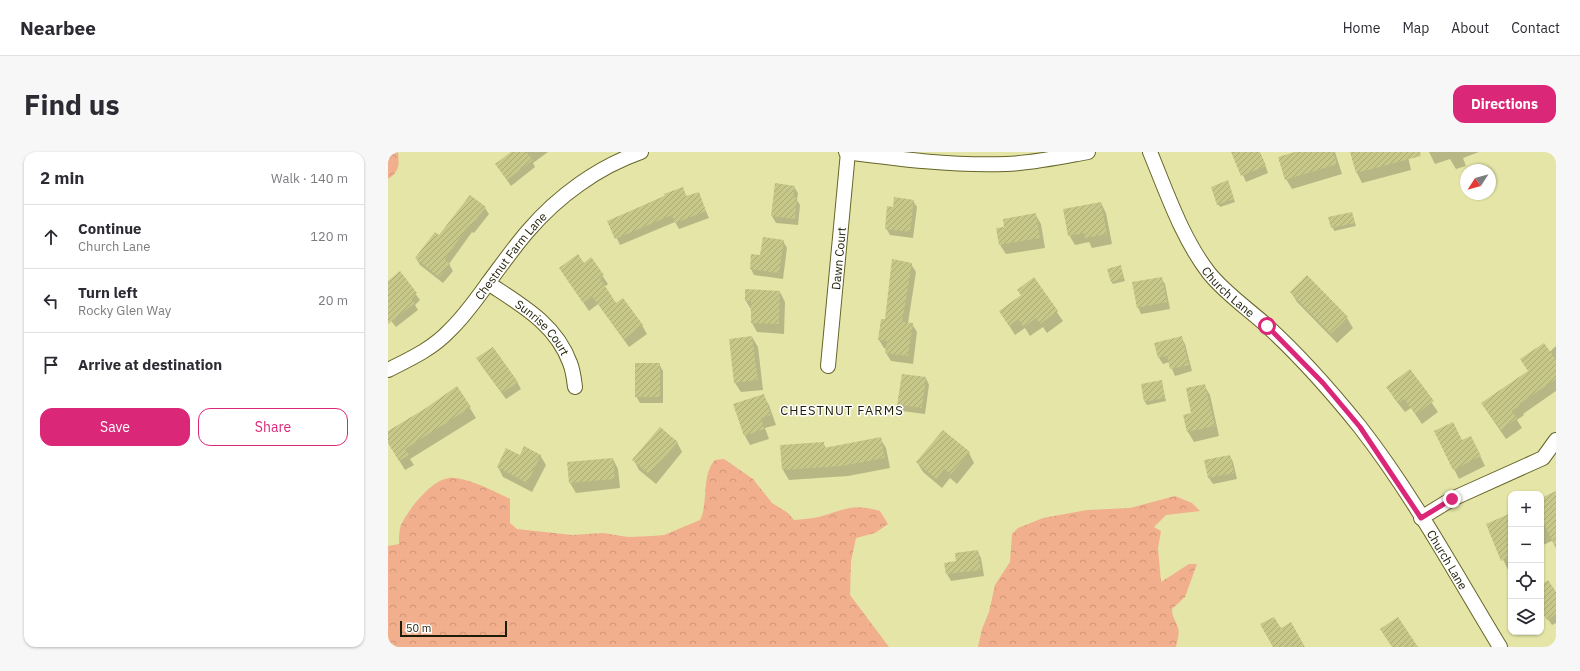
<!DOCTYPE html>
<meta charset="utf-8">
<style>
body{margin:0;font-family:"IBM Plex Sans",sans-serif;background:#f7f7f7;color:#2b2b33}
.controls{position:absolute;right:12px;bottom:12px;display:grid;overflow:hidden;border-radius:8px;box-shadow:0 1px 3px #0004}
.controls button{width:36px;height:36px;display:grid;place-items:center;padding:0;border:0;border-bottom:1px solid #e1e1e2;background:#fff;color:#2b2b33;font:20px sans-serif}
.compass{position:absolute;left:1072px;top:12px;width:36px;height:36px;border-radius:50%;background:#fff;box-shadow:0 1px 3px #0004;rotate:234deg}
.scale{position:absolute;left:12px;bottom:10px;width:107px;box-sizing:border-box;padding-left:4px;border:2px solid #1e1d05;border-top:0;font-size:11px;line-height:14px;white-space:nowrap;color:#1e1d05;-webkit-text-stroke:3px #fff;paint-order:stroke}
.stop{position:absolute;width:12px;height:12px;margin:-9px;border:3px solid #db2777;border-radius:50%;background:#fff}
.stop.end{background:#db2777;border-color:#fff;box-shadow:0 1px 4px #0008}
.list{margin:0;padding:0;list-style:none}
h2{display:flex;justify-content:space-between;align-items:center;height:52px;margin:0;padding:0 16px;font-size:17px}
h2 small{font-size:13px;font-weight:400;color:#7c7c81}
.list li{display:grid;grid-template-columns:26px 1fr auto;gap:12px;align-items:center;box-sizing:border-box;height:64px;padding:0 16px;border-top:1px solid #e1e1e2}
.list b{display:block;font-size:15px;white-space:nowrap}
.list p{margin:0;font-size:13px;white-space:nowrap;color:#7c7c81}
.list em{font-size:13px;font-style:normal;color:#7c7c81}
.actions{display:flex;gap:8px;padding:12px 16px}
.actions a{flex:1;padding:9px 0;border:1px solid #db2777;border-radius:12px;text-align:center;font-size:14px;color:#db2777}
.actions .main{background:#db2777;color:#fff}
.icon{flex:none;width:22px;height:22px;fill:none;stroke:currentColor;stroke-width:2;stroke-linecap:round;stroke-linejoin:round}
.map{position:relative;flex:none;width:1168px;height:495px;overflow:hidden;border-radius:12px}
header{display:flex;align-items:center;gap:24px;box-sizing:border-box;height:56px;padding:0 20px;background:#fff;border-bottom:1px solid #e1e1e2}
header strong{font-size:19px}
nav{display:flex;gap:22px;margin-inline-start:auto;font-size:14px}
.intro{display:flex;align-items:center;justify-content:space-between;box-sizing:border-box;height:96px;padding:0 24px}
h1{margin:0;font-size:28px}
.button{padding:10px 18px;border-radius:12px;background:#db2777;color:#fff;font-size:14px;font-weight:700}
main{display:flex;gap:24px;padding:0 24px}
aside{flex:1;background:#fff;border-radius:12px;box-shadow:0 1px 3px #0004}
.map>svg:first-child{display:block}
.forest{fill:url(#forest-crowns)}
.shadow{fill:#0003}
.building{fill:url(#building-hatch)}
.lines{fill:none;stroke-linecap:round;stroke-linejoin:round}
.minor-casing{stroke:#656529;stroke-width:16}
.minor{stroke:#fff;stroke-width:14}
.route{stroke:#db2777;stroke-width:5}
.labels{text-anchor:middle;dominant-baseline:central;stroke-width:3;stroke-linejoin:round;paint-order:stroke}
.street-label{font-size:12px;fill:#1e1d05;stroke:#fff}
.neighbourhood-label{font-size:13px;letter-spacing:1px;fill:#1e1d05;stroke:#fff}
</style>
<header>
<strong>Nearbee</strong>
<nav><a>Home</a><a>Map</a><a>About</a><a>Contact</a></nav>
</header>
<div class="intro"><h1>Find us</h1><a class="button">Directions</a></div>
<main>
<aside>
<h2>2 min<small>Walk · 140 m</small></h2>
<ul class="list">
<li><svg class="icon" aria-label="ahead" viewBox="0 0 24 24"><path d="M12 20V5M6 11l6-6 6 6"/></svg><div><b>Continue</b><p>Church Lane</p></div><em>120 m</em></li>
<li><svg class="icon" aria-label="left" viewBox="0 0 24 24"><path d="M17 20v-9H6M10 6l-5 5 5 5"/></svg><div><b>Turn left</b><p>Rocky Glen Way</p></div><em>20 m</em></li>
<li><svg class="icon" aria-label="arrive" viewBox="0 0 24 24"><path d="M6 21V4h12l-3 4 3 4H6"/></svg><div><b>Arrive at destination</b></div></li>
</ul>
<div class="actions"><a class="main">Save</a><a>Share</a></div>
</aside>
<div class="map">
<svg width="1168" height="495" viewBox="0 0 1168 495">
<defs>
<pattern id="forest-crowns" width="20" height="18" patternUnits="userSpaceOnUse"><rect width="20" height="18" fill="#f1af8d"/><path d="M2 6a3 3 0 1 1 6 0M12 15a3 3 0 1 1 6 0" fill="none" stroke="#ce9678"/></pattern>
<pattern id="building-hatch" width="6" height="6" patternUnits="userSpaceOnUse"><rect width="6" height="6" fill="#c6c789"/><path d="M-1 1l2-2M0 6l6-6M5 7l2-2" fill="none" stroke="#aaaa75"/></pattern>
</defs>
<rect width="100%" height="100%" fill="#e4e5a6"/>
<path class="forest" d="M0,0h10c1,13 2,19 -10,27z
M336,307l29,20 19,24 16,10 6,7c9,-1 19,-1 28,-4 25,-7 30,-13 58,-5l8,13 -13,9 -19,5 -5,23 -1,34 39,52h-501v-101l11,-2c0,-6 0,-14 2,-19 7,-15 30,-45 48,-47 16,-2 46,14 61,21v24l7,6 55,6 31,-2 25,4 25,-1 11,-1 36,-15c9,-18 1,-45 15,-60z
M787,344l17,7 8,8 -34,4 -12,12 7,4 -3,17 3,34 28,-18h8l-12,33 -13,12c0,9 4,11 6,19 2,6 -1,13 -2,19h-198l4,-18 7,-17 6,-27 15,-23 2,-28 6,-6 25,-10 44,-8 43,-2z"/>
<path class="shadow" d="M125,0h35l-15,11 2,4 -24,19 -15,-22z
M845,0h17l13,7 5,14 -22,9z
M910,0h37l7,22 -50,15 -6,-10z
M966,0h53l4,18 -49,13 -5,-10 -5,-20z
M1041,0h50l-16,6 3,8 -10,3 -6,-10 -15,5z
M841,33l6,17 -15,5 -2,-3z
M406,35l4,6 -1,7 3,5 -2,20 -22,-2 -4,-7z
M294,36l5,9 11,-4 11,25 -30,11 -4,-7 -55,23 -11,-24z
M525,49l4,6 -4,31 -23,-3 -4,-7 8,-20z
M713,51l5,10 6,31 -20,4 -3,-6 -14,3 -6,-10z
M97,56l4,6 -15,19 -2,-1 -23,32 4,7 -10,12 -23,-18 -4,-7z
M964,61l4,13 -22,5 -4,-13z
M647,62l6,10 4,24 -39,6 -6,-9z
M395,89l4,7 -4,31 -29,-4 -3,-6z
M203,107l17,25 -4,3 12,17 26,21 5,9 -18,13 -31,-43 -9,7 -29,-43 23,-4z
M523,112l5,8 -8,51 4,1 5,8 -4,32 -22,-3 -5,-8 1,-4 -3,-1 -5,-8z
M732,114l5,15 -12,3 -2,-3z
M12,121l20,27 -5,5 3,5 -22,17 -8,-10v-34z
M773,126l4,6 5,25 -29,5 -3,-7z
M646,127l29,42 -16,12 -4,-6 -13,9 -5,-8 -10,7 -15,-24 22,-15z
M392,140l5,10 -1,32 -27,-2 -5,-9v-12l-6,-10z
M903,140l56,26 6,10 -16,15 -40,-41z
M364,185l6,10 5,43 -22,2 -6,-9z
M793,185l4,7 7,27 -17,5 -6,-14 -6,2 -4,-6z
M1168,194v45l-33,23 1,1 -7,5 5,8 -16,11 -24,-35 47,-33z
M271,212l4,7v32h-23l-4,-7z
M93,213l36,17 4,7 -15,10z
M1022,219l28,41 -16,12 -11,-16 -6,4 -12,-15z
M538,226l3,7 -4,29 -23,-3 -4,-7z
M773,229l5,20 -19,4 -2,-3z
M816,233l6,10 9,41 -25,6 -6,-10 -3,-16 8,-2z
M69,235l19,31 -66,41 4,6 -9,5 -17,-28v-9l39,-24z
M375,243l6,10 7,20 -11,3 4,11 -19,6 -5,-9z
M492,286l6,10 4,20 -42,8 -59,4 -6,-10 40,-27 3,5z
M1074,289l14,6 9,19 -26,13 -5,-10z
M289,290l5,10 -26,32 -17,-14 -5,-10z
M581,301l5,10 -17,21 -7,-6 -8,10 -19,-16 -6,-10z
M152,303l6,10 -14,27 -29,-15 -5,-10 22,-11z
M842,304l3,6 4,17 -24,5 -4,-6 -4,-17z
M225,307l5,10 2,19 -44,5 -6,-10z
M1168,341v49l-2,-2 -13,6v-46z
M1123,362v55l-3,1 -21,-45z
M590,400l3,6 3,18 -33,5 -4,-7 -1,-11 11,-1z
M1153,434l15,8v29l-4,2 -11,-15z"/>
<path class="building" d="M123,0h15l7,8 -26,20 -12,-16z
M843,0h29l6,14 -25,10z
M907,0h38l4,12 -52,16 -7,-23z
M962,0h70l1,4 -65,17z
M840,28l6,19 -17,6 -6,-18z
M387,31l20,3 -2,11 4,1 -2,21 -24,-3z
M295,35l3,9 13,-4 7,19 -31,12 -3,-8 -57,24 -8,-18 58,-25 -1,-2z
M82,43l16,12 -16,20 -2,-1 -23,33 5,5 -11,13 -24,-19 20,-26 4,3z
M506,45l20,3 -4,32 -25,-3 2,-23 6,1z
M713,50l6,32 -22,4 -1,-5 -16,3 -5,-27z
M964,60l3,11 -24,5 -3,-11z
M648,61l4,25 -41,7 -3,-17 8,-1 -1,-8z
M375,85l21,3 -5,33 -29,-4 1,-15 9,1z
M190,102l6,9 7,-6 13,18 -4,3 16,25 7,-5 20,27 -19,14 -32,-43 -9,7 -24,-35z
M504,107l20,4 -10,59 11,1 -5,33 -23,-3 2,-12 -9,-1 3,-21h4z
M733,113l3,13 -13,4 -4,-13z
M12,119l17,22 -6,6 4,4 -27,21v-43z
M919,123l41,42 -17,17 -41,-42z
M646,125l24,34 -18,13 -4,-6 -12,9 -6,-8 -9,7 -10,-15 22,-16 -4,-5z
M774,125l5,25 -30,6 -5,-26z
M357,137l35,2 -1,33 -28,-1v-22h-6z
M364,184l6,44 -24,3 -5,-44z
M794,184l7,29 -19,4 -3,-13 -9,2 -4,-15z
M1156,191l12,17v19l-37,25 1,1 -8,6 5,7 -16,12 -20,-27 47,-32 -8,-12z
M105,195l25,35 -16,11 -26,-35z
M247,211h25v34h-25z
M1022,217l24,32 -18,13 -12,-15 -6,4 -12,-16z
M514,222l24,3 -4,31 -25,-3z
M774,228l3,18 -21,4 -3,-18z
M817,232l10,42 -28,6 -4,-17 8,-2 -5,-25z
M69,234l14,21 -66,42 4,6 -10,6 -11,-18v-12l38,-23z
M376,242l7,21 -10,3 3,11 -20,7 -11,-32z
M1065,270l9,18 9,-4 10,20 -28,14 -19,-39z
M272,275l18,15 -29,32 -17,-14z
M555,278l27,22 -19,22 -7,-5 -8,10 -20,-17z
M493,285l4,21 -43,8 -60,4 -2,-25 44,-3v6z
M136,294l17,9 -14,28 -30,-16 9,-19 14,7z
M842,303l4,18 -26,5 -4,-18z
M225,306l2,21 -46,4 -2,-21z
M1168,339v58l-15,-32v-19z
M1123,361v44l-10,4 -15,-37z
M590,398l3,20 -35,4 -2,-11 12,-2 -1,-8z
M1160,428l8,12v22l-9,6 -6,-10v-25z
M886,465l7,11 10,-6 14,25h-32l-13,-23z
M1010,465l20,30h-26l-12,-18z"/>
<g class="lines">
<defs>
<g id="minor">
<path d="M458,0c53,7 107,14 160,12 28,-1 55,-7 82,-12"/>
<path id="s1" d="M762,0c17,41 32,86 59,121 16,20 38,35 57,52 34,31 65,66 94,102 53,68 95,146 140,220"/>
<path id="s2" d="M100,131c33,22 68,41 82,80 3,7 4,16 5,24"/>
<path id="s3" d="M440,214l20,-214"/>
<path id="s4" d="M0,218c22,-11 44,-21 61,-39 16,-15 29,-34 42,-52 12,-16 24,-33 37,-48 30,-35 70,-64 113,-79"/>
<path d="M1033,366l31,-19 91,-41 13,-18"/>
</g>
</defs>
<use href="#minor" class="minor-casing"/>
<use href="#minor" class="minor"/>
</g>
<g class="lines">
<path class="route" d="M879,174l56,57 37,44 61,91 31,-19"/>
</g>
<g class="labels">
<g class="street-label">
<text stroke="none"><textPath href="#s4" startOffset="170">Chestnut Farm Lane</textPath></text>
<text stroke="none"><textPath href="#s3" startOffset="108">Dawn Court</textPath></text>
<text stroke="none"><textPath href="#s1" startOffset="162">Church Lane</textPath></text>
<text stroke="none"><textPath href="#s2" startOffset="71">Sunrise Court</textPath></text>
<text stroke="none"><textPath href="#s1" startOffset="510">Church Lane</textPath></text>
</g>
<g class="neighbourhood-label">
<text x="454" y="258">CHESTNUT FARMS</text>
</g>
</g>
</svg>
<div class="controls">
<button>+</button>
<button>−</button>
<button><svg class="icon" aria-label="locate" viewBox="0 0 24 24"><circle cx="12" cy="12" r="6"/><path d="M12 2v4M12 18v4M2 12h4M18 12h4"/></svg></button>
<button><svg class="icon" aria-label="layers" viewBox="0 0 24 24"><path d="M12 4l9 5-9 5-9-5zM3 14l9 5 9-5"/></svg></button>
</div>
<svg class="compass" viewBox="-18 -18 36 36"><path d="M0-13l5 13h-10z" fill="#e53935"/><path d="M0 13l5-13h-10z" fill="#7c7c81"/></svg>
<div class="scale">50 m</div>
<div class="stop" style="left:879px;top:174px"></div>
<div class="stop end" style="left:1064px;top:347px"></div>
</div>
</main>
